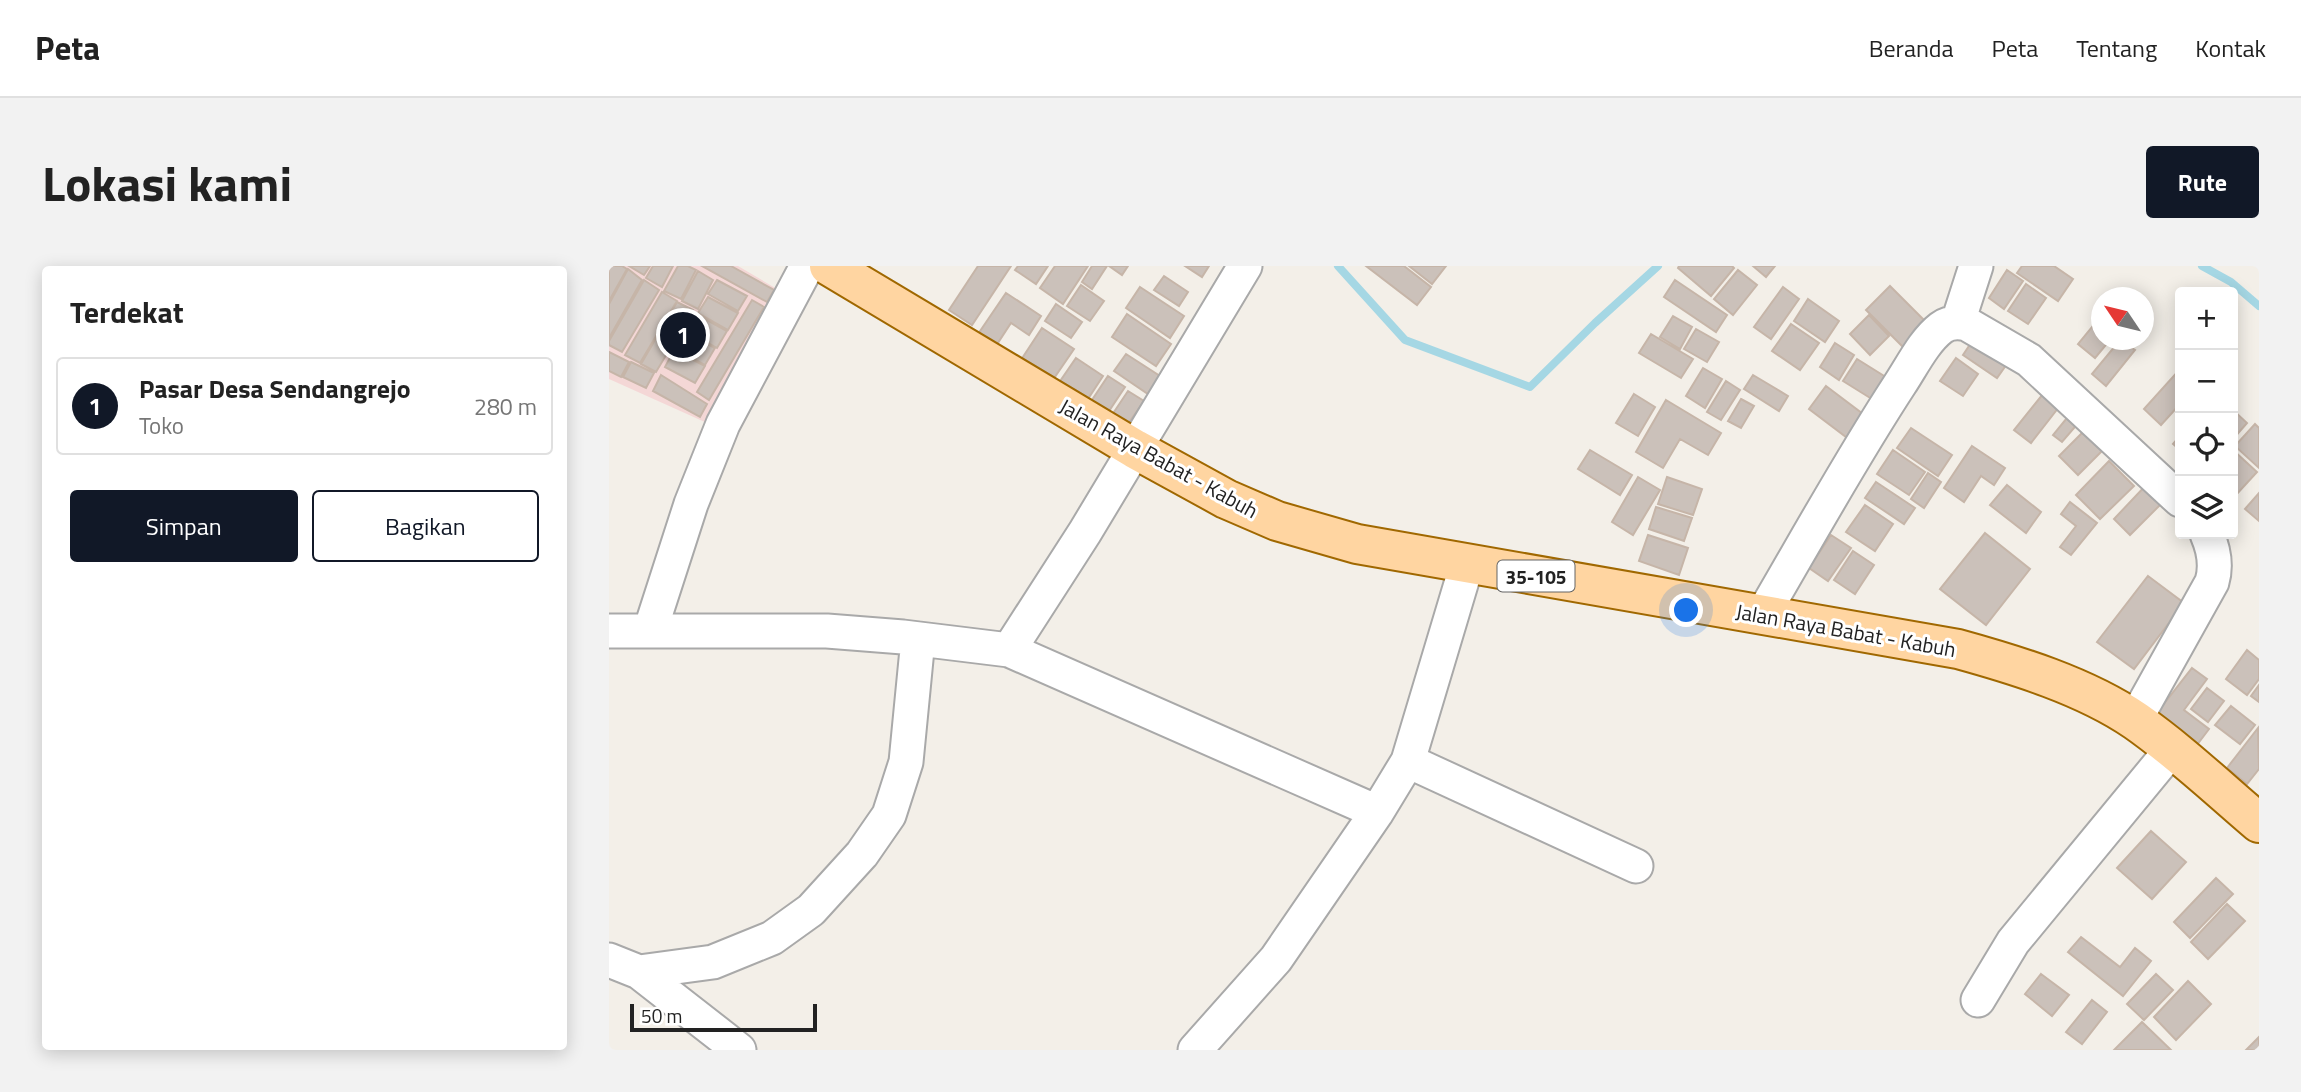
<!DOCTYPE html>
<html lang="id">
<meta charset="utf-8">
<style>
body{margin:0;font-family:"Titillium Web",sans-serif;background:#f2f2f2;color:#222}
.controls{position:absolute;right:21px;top:21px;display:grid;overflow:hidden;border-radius:7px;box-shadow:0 4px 18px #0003}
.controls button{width:63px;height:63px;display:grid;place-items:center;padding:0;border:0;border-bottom:2px solid #e0e0e0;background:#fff;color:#222;font:35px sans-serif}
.compass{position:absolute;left:1482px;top:21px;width:63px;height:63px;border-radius:50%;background:#fff;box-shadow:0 4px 18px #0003;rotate:305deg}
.scale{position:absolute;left:21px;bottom:18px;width:187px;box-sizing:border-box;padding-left:7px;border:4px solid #222;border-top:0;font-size:19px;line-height:24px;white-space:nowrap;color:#222;-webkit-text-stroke:5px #fff;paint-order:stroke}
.you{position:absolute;left:1078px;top:345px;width:24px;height:24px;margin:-18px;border:5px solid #fff;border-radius:50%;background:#1a73e8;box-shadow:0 0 0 10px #1a73e833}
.badge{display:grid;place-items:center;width:46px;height:46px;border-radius:50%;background:#111827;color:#fff;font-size:23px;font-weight:700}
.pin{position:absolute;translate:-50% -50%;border:4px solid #fff;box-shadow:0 2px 7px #0006}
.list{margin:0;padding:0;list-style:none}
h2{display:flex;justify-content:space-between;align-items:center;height:91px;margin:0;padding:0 28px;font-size:30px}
h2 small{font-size:23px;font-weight:400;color:#767676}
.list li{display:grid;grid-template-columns:46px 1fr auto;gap:21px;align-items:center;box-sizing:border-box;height:98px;margin:0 14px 14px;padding:0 14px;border:2px solid #e0e0e0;border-radius:7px}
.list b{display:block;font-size:26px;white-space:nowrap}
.list p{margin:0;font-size:23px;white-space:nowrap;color:#767676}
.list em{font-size:23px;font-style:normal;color:#767676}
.actions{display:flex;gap:14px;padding:21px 28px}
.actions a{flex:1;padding:16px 0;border:2px solid #111827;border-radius:7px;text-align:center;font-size:24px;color:#111827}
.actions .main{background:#111827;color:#fff}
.icon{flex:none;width:38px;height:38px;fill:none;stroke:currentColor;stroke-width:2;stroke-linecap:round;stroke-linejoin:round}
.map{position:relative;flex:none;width:1650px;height:784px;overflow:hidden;border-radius:7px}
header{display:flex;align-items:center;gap:42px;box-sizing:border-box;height:98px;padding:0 35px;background:#fff;border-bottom:2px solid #e0e0e0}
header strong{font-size:33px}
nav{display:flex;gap:38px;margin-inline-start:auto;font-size:24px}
.intro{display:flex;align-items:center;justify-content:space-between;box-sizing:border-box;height:168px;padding:0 42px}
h1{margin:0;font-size:49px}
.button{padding:18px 32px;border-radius:7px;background:#111827;color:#fff;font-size:24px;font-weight:700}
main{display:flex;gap:42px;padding:0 42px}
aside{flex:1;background:#fff;border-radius:7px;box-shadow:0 4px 18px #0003}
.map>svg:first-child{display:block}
.commercial{fill:#f4d7d6}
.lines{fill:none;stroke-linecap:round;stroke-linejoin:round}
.stream{stroke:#a5d7e4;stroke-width:8}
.building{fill:#cbc1ba;stroke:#c6b5a8;stroke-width:2}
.minor-casing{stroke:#a9a9a9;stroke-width:37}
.major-casing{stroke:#a06800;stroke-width:42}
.minor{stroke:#fff;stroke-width:33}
.major{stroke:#ffd5a1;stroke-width:38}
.labels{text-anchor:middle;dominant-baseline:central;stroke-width:6;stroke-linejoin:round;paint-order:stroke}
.shield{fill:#fff;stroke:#646464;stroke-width:2}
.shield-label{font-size:19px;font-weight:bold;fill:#222}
.street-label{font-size:21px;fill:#222;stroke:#fff}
</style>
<header>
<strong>Peta</strong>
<nav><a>Beranda</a><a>Peta</a><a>Tentang</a><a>Kontak</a></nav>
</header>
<div class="intro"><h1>Lokasi kami</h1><a class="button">Rute</a></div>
<main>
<aside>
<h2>Terdekat<small></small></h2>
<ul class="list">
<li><span class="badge">1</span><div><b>Pasar Desa Sendangrejo</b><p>Toko</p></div><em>280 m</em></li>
</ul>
<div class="actions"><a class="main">Simpan</a><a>Bagikan</a></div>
</aside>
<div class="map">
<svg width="1650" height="784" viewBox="0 0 1650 784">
<rect width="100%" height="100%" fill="#f3efe8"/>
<path class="commercial" d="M0,0h129l44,26 -75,131 -98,-44z"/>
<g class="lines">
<path class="stream" d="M729,0l67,74 125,47 65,-64 63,-57
M1593,0l29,16 28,24"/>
</g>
<path class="building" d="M0,0h13l5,3 -18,32z
M20,0h21l-6,9z
M44,0h20l-11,21 -16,-9z
M69,0h10l8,4 -15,29 -17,-8z
M93,0h29l43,24 -7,12z
M369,0h33l-39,59 -23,-15z
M409,0h30l-12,18 -21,-14z
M446,0h33l-25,38 -23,-16z
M483,0h15l-15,23 -10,-7z
M500,0h19l-6,9z
M576,0h24l-7,11z
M757,0h38l27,21 -14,18z
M800,0h37l-14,18z
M1070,0h53l2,2 -23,28 -33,-28z
M1144,0h22l-9,11z
M1413,0h32l19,13 -15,22 -41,-28z
M19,3l14,11 -33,58v-34z
M1129,4l19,15 -24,30 -19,-16z
M1398,4l16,11 -19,28 -15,-11z
M89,5l15,9 -15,29 -16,-8z
M555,10l24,16 -9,14 -25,-16z
M35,14l15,10 -37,62 -13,-7v-4z
M108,14l30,16 -9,15 -30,-17z
M1066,14l52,35 -11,17 -52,-35z
M1417,18l20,14 -18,26 -20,-13z
M472,19l23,16 -14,20 -23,-15z
M1281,20l41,41 -24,24 -41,-41z
M531,21l44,29 -14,22 -44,-30z
M1174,21l16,12 -28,40 -17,-12z
M53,26l15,9 -37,62 -15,-8z
M397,27l35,23 -12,19 -18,-12 -21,32 -18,-12z
M99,31l30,16 -10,17 -30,-17z
M1199,33l31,22 -14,21 -31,-21z
M143,34l12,7 -55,93 -12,-8z
M68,36l16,8 -37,62 -15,-8z
M447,38l26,18 -11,16 -26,-17z
M87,48l31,17 -10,17 -30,-17z
M518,48l44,30 -15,22 -44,-29z
M1260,49l20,21 -19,19 -20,-21z
M1064,50l19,11 -12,22 -20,-12z
M1492,50v24h9l-15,18 -17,-14z
M1182,58l28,19 -19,27 -28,-19z
M433,62l32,21 -24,35 -31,-21z
M1087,63l23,13 -12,20 -23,-13z
M76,66l30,16 -10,17 -30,-17z
M1042,68l42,25 -12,19 -42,-25z
M1366,71l34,24 -12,17 -34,-23z
M1511,74l15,10 -29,36 -14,-12z
M1226,77l19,12 -15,25 -19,-13z
M65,84l31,16 -10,17 -30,-16z
M0,86l20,10 -8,15 -12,-6z
M517,88l34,22 -12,18 -34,-23z
M467,92l27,18 -21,32 -28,-18z
M1347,92l22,16 -15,22 -23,-15z
M1248,93l32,20 -14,22 -32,-20z
M22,96l23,11 -8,15 -23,-11z
M1094,102l19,11 -17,29 -19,-12z
M1571,103v35l-19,21 -17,-16z
M52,109l46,29 -7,13 -47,-26z
M1144,109l35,21 -9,15 -35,-22z
M499,110l17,11 -22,33 -17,-11z
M1117,115l14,9 -19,30 -14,-8z
M1217,120l41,31 -17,23 -41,-31z
M519,125l16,10 -21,30 -15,-10z
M1025,128l21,13 -17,29 -22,-13z
M1434,128l16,13 -28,36 -17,-13z
M1132,133l13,7 -13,22 -13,-7z
M1057,134l55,33 -13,22 -28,-16 -17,29 -27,-16z
M1624,144l14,13 -14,16z
M1462,147l9,8 -18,21 -9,-7z
M1646,158l4,4v40l-24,-22z
M1302,162l41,27 -14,21 -41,-28z
M1477,163l19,19 -27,27 -19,-19z
M1571,170v14l-7,-6z
M1363,180l33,22 -11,17 -13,-9 -17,26 -20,-14z
M981,184l42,25 -12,20 -42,-26z
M1284,184l32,22 -16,23 -32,-21z
M1624,184l24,22 -22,24 -2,-1z
M1500,195l25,25 -34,33 -24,-24z
M1319,207l13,9 -17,26 -13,-9z
M1029,211l22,13 -27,45 -21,-13z
M1058,211l35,12 -9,26 -35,-11z
M1267,216l39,26 -11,16 -39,-26z
M1540,216l17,17 -36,36 -16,-16z
M1398,219l34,27 -15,21 -36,-28z
M1650,227v28l-14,-12z
M1461,236l27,21 -26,32 -11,-8 16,-21 -15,-12z
M1256,239l28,19 -18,27 -29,-19z
M1047,241l36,11 -8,23 -35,-12z
M1376,267l45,36 -44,56 -46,-36z
M1039,269l40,13 -9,27 -40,-14z
M1222,269l20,13 -23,33 -19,-13z
M1244,285l21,14 -19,29 -21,-14z
M1539,310l36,27 -50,66 -37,-27z
M1638,384l12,10v19l-12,16 -21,-16z
M1583,402l15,11 -23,31 25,19 -19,25 -41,-31z
M1650,419v17l-8,-6z
M1598,422l17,13 -16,21 -17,-13z
M1622,440l24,19 -15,19 -25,-19z
M1649,462l1,41 -12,15 -20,-16z
M1542,565l35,31 -34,37 -35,-31z
M1607,612l17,16 -43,44 -16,-16z
M1618,638l18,17 -37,38 -17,-17z
M1472,671l39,30 15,-19 16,13 -28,35 -55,-44z
M1432,708l28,21 -17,21 -27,-22z
M1547,708l17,16 -29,30 -17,-16z
M1579,715l23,23 -35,36 -22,-23z
M1483,734l15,12 -25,32 -16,-12z
M1533,756l29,28h-57z
M1650,771v13h-13z"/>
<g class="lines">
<defs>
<path id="minor" d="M1349,56l18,-56
M1154,348c45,-77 88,-155 137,-230 12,-18 24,-43 41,-56 8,-6 17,-6 26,-4l62,36 151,140
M0,365h218l76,6 106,13 368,162
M41,365l41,-127 32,-80 84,-158
M400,384l76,-118 160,-266
M1526,454l77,-138c5,-17 2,-32 -5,-48
M799,495l228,105
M0,694l30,12 100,78
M30,706l74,-10 59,-24 39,-28 51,-56 27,-39 17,-53 12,-123
M1369,734l35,-58 159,-193
M586,784l81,-91 101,-147 31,-51 59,-197"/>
<path id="major" d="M220,0l306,183 91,50 51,22 80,23 601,105c58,16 127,37 178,72 43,30 83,68 123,102"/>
</defs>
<use href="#minor" class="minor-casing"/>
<use href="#major" class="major-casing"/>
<use href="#minor" class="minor"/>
<use href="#major" class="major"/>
</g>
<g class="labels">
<rect class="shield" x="888.5" y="294.5" width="77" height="31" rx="5"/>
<g class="shield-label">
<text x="927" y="310">35-105</text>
</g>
<g class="street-label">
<text transform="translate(550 192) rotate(29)">Jalan Raya Babat - Kabuh</text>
<text transform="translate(1237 364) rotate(10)">Jalan Raya Babat - Kabuh</text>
</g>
</g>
</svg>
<div class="controls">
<button>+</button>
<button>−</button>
<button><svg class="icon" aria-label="locate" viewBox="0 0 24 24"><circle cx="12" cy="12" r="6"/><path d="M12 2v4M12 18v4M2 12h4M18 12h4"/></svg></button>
<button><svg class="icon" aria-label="layers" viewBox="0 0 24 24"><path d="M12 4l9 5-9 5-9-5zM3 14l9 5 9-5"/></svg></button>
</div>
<svg class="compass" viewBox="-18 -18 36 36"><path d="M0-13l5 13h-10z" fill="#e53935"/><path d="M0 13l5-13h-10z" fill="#767676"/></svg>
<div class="scale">50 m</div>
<div class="you"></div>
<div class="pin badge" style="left:74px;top:69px">1</div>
</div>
</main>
